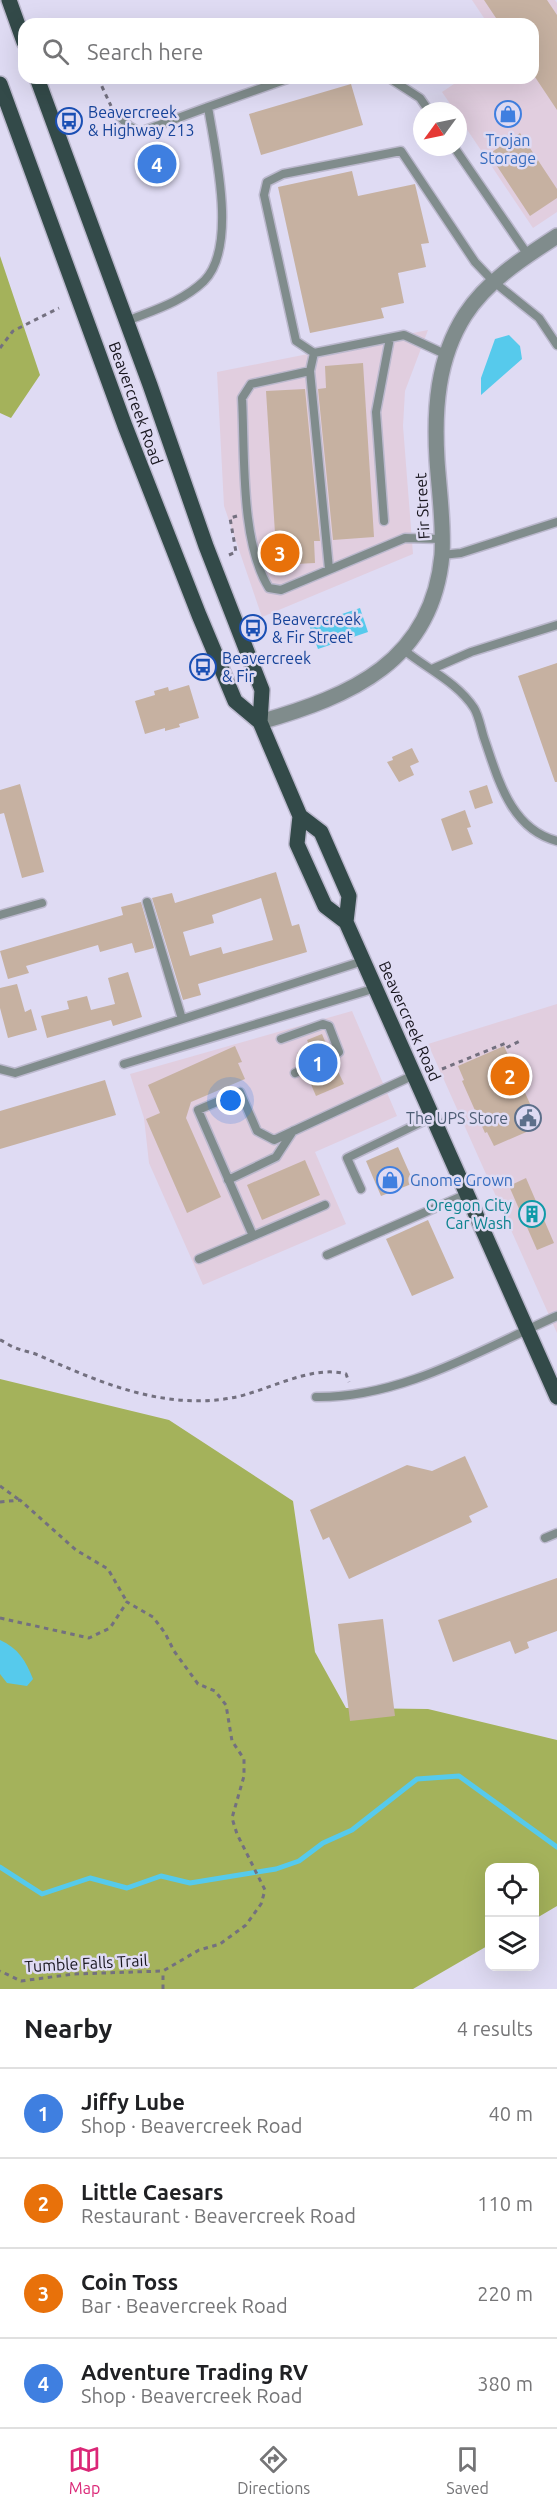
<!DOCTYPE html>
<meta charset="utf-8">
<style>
body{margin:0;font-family:Ubuntu,sans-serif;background:#f6f6f6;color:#202124}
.controls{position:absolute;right:18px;bottom:18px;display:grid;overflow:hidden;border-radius:12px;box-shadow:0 6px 24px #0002}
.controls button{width:54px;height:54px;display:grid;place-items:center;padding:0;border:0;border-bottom:2px solid #e0e0e0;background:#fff;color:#202124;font:30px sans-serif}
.compass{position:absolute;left:413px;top:102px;width:54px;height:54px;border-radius:50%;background:#fff;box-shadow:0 6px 24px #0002;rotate:237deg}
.you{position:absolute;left:231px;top:1101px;width:21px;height:21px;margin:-15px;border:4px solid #fff;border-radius:50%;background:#1a73e8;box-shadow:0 0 0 9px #1a73e833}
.badge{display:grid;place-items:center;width:39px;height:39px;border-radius:50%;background:#db2777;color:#fff;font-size:20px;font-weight:700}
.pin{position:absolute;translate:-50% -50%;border:3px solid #fff;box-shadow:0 2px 6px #0006}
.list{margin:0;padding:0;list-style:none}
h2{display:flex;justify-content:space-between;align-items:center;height:78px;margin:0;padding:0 24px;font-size:26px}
h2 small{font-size:20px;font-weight:400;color:#757577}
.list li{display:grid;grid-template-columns:39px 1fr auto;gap:18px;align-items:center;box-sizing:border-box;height:90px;padding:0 24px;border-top:2px solid #e0e0e0}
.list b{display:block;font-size:22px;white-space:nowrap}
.list p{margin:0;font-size:20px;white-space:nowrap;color:#757577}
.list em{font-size:20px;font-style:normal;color:#757577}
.icon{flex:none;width:33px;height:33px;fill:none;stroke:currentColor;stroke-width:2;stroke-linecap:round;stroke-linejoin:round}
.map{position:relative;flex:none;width:557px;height:1989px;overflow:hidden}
.search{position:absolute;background:#fff;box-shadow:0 6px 24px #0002;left:18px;right:18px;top:18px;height:66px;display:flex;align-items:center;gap:15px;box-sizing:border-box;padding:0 21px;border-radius:18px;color:#757577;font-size:22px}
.sheet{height:438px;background:#fff}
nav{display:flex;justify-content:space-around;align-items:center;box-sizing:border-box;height:84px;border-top:2px solid #e0e0e0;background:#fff;font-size:16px;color:#757577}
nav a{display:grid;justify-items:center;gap:3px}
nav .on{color:#db2777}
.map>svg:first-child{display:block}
.commercial{fill:#e1cedf}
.forest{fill:#a4b25b}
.water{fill:#56caec}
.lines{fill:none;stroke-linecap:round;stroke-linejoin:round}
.stream{stroke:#56caec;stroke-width:5}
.building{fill:#c6b1a1;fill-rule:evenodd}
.service-casing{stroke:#bbb8cd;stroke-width:11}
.tertiary-casing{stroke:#bbb8cd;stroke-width:18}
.primary-casing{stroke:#bbb8cd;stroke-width:18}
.path{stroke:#73707f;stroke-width:3;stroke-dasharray:4.5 4.5;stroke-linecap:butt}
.service{stroke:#808c8c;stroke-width:8}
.tertiary{stroke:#808c8c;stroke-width:15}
.primary{stroke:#334a49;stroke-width:15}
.labels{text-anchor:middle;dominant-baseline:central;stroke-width:5;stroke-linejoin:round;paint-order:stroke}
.transit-label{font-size:16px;fill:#164399;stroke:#dfdbf3;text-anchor:start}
.shop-label{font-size:16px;fill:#366cbe;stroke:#dfdbf3}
.street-label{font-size:16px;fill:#18161e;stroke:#dfdbf3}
.service-label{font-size:16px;fill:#4e5e75;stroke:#dfdbf3;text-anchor:end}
.culture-label{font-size:16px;fill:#0d838f;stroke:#dfdbf3;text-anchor:end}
</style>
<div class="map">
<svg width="557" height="1989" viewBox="0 0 557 1989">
<rect width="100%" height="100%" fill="#dfdbf3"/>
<path class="commercial" d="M472,0h83l2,3v209l-24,16 -75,-112v-5h-3l-13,-19 21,-14h70v-54h-45z
M428,330l-23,61 -2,35 10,128 -151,63 -38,-111 -7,-134z
M557,1004v329l-129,-289z
M352,1011l45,105 -82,36 31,72 -143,61 -54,-122 -5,-45 -14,-44z"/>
<path class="forest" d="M0,256l40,119 -29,43 -11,-5z
M0,1379l169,41 124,81 22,151 31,56 82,1 129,31v166l-22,13 -1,-51h-44l-1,77 -76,44h-413z"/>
<path class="water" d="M509,335l11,11 2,13 -41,36v-17l14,-39z
M360,608l8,24 -50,17 -9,-24z
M0,1640c18,8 26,21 33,39l-6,7 -20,-3 -7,-9z"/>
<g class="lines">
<path class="stream" d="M0,1867l42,27 48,-16 37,10 34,-12 29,7 86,-14 23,-8 24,-18 29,-13 65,-51 42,-3 98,71"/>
</g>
<path class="building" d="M484,0h63l10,15v95l-24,-36v-50h-33z
M351,84l12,41 -102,30 -12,-41z
M520,133l37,56v9l-27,18 -41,-62z
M352,171l6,25 57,-12 14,59 -8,1 5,23 -28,6 6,30 -23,5 3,10 -74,15 -32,-146z
M363,363l11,174 -41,3 -15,-151 8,-1 -1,-22z
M305,389l15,152h-6l1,22 -38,2 -11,-174z
M557,663v119h-2l-37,-106z
M189,685l10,33 -20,6 1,3 -15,4v-3l-20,6 -10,-33 20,-6 -1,-4 14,-4 1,4z
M412,748l7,14 -9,4 4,9 -15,7 -12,-20 6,-2 -1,-3z
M20,784l24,88 -22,6 -18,-65 -4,1v-24z
M487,785l6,18 -18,6 -6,-18z
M465,810l6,17 -4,1 6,16 -21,7 -11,-32z
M276,872l16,54 7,-2 8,28 -109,32 3,11 -18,5 -31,-102 20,-5 3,10zM261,898l12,42 -50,14 -2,-7 -31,9 -7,-24 31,-9 -2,-8z
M141,902l13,46 -19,5 -3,-10 -32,9 -2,-7 -72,21 3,7 -21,6 -8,-28 123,-36 -2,-8z
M128,972l14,45 -29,9 -2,-6 -64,18 -6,-22 28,-7 -2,-8 20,-5 4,14 24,-6 -7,-26z
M17,984l8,28 6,-3 6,21 -29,8 -8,-30v-20z
M322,1034l7,17 -3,4 1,5 7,3 10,21 -28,12 -9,-21 3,-5v-4l-8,-3 -5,-10 13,-6 -3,-7z
M235,1046l7,16 -4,1 7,16 -54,23 -5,16 35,79 -34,16 -41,-94 14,-6 -12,-28z
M504,1046l36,80 -46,20 -7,-14 -2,1 -23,-52 2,-1 -6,-14z
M105,1080l11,35 -116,34v-38z
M398,1147l16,36 -33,13 -15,-35z
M305,1160l15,35 -58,25 -15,-35z
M526,1178l28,65 -17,7 -28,-64z
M428,1220l26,58 -42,18 -26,-57z
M465,1456l23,51 -19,9 3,6 -123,57 -20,-42 -6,3 -13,-30 97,-45 25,6z
M557,1578v53l-30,11 2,6 -14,6 -5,-13 -57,21 -15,-42z
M383,1619l12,97 -45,5 -12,-97z"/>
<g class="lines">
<defs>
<path id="service" d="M389,78l31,20 9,13
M118,115l11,11 11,6 68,-25
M454,147l74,108
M127,321c27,-11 55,-19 77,-40 34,-34 11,-130 4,-174l82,-29
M314,353l-4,18 -59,13 -9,14c3,55 -2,144 27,190l12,2 124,-52 37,1
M447,355l-43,-20 -90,18 -18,-12 -32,-146 3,-13 16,-8 118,-23 74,111 19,20 45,36 18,27
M310,371l19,198
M384,521l-8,-109 14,-74
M442,555l19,-2 96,-31
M404,650c23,19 53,32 70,58 5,8 7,21 10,30 14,40 26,91 73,103
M432,669l39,-17 86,-27
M147,902l35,117
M0,915l42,-12
M281,1039l42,-15 6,2 10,26 -7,5
M124,1064l252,-76
M0,1069l15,4 348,-112
M295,1073l9,-4
M228,1180l48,-23 17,-26
M361,1189l-14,-31 85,-41
M325,1205l-72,31 -55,-126 42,-18 17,39 17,9 140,-65
M327,1255l140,-61
M199,1259l54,-23
M316,1397c86,1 164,-47 241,-81
M545,1538l12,-5"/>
<path id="tertiary" d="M260,722c91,-26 172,-60 182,-167 2,-31 -3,-64 -5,-95 -3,-50 0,-101 28,-145 22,-34 58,-57 92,-79"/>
<path id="primary" d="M9,0l15,42
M37,78l113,307 56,161 56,144 -2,32
M0,84l125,342 74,189 36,86 25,21 11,26 29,68 -3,28 28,62 21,16 211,475
M300,816l21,16 28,64 -3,26"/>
</defs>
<use href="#service" class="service-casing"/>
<use href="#tertiary" class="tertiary-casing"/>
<use href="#primary" class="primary-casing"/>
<path class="path" d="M98,78l13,28
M0,348l13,-17 46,-23
M229,555l7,-3 -6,-34 7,-2
M442,1069l64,-26 2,4 14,-7
M0,1340c5,2 10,6 16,8 7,3 15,4 22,7 61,27 124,55 193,43 35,-6 80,-34 115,-24l3,8
M0,1486l18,13
M0,1502l20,-2 56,50 32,19 19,33
M0,1618l89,20 21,-10 17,-26 26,15 12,16 9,18 24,33 17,7 11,14 6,36 12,18v17l-12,42 5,16 28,56 -4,14 -15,21 -26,19 -21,6 -36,21 -89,3 -53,7 -21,-10
M163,1989v-18"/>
<use href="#service" class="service"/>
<use href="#tertiary" class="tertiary"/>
<use href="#primary" class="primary"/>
</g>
<defs>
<symbol id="shop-ring" viewBox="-11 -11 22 22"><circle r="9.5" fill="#dfdbf3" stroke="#3f7fe0" stroke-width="1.5"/><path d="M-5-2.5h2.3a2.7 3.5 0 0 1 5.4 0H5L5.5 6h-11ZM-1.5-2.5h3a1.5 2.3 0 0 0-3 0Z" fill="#3f7fe0"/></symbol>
<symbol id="bus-ring" viewBox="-11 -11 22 22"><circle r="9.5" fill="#dfdbf3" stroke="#1a4fb4" stroke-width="1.5"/><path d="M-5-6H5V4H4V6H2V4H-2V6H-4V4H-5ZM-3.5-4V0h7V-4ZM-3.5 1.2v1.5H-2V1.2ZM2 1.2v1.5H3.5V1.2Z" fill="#1a4fb4"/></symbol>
<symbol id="civic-ring" viewBox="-11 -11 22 22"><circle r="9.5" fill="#dfdbf3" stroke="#5c6f8a" stroke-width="1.5"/><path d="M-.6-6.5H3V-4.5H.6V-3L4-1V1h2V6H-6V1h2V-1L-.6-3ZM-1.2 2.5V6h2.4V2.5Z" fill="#5c6f8a"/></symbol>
<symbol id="building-ring" viewBox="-11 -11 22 22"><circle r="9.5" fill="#dfdbf3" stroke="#0f9aa8" stroke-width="1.5"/><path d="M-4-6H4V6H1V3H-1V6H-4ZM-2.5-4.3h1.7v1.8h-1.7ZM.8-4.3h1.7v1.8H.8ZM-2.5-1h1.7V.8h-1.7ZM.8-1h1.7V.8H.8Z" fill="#0f9aa8"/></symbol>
</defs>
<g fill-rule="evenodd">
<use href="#shop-ring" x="493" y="99" width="30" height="30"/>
<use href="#bus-ring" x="54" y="106" width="30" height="30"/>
<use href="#bus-ring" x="238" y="613" width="30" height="30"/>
<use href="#bus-ring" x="188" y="652" width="30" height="30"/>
<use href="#civic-ring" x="513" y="1103" width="30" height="30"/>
<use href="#shop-ring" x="375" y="1165" width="30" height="30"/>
<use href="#building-ring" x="517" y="1199" width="30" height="30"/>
</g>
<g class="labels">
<g class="transit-label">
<text x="88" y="112">Beavercreek<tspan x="88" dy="18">&amp; Highway 213</tspan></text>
<text x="272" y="619">Beavercreek<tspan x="272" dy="18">&amp; Fir Street</tspan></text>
<text x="222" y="658">Beavercreek<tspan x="222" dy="18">&amp; Fir</tspan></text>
</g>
<g class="shop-label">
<text x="508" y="140">Trojan<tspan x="508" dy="18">Storage</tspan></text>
<text x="410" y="1180" text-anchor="start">Gnome Grown</text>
</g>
<g class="street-label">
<text transform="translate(136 403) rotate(70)">Beavercreek Road</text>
<text transform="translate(422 506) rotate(-93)">Fir Street</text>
<text transform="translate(410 1021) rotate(66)">Beavercreek Road</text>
<text transform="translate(86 1963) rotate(-3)">Tumble Falls Trail</text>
</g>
<g class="service-label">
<text x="508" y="1118">The UPS Store</text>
</g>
<g class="culture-label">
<text x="512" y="1205">Oregon City<tspan x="512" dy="18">Car Wash</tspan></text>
</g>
</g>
</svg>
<div class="controls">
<button><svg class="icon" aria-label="locate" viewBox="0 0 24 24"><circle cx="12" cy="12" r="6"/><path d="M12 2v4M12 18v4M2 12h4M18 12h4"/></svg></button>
<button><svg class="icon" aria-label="layers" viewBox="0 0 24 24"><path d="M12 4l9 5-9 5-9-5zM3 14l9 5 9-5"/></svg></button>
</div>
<svg class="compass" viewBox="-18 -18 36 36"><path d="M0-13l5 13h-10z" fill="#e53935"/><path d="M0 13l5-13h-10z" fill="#757577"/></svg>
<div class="you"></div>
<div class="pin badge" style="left:318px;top:1063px;background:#3f7fe0">1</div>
<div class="pin badge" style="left:510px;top:1076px;background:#e8710a">2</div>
<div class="pin badge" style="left:280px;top:553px;background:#e8710a">3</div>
<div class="pin badge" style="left:157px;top:164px;background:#3f7fe0">4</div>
<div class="search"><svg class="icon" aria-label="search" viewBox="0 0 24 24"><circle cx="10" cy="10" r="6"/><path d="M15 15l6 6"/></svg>Search here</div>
</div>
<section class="sheet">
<h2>Nearby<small>4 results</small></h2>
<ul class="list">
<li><span class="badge" style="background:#3f7fe0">1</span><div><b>Jiffy Lube</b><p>Shop · Beavercreek Road</p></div><em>40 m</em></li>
<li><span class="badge" style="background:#e8710a">2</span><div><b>Little Caesars</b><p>Restaurant · Beavercreek Road</p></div><em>110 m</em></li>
<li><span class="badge" style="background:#e8710a">3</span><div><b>Coin Toss</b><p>Bar · Beavercreek Road</p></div><em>220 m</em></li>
<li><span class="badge" style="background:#3f7fe0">4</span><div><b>Adventure Trading RV</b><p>Shop · Beavercreek Road</p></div><em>380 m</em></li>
</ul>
</section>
<nav>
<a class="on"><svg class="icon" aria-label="map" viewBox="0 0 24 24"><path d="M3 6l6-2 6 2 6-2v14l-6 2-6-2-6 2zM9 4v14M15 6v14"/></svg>Map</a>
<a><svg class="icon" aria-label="directions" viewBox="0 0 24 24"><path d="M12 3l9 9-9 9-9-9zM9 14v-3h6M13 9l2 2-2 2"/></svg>Directions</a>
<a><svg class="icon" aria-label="saved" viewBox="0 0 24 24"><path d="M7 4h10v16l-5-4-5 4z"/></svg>Saved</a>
</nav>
